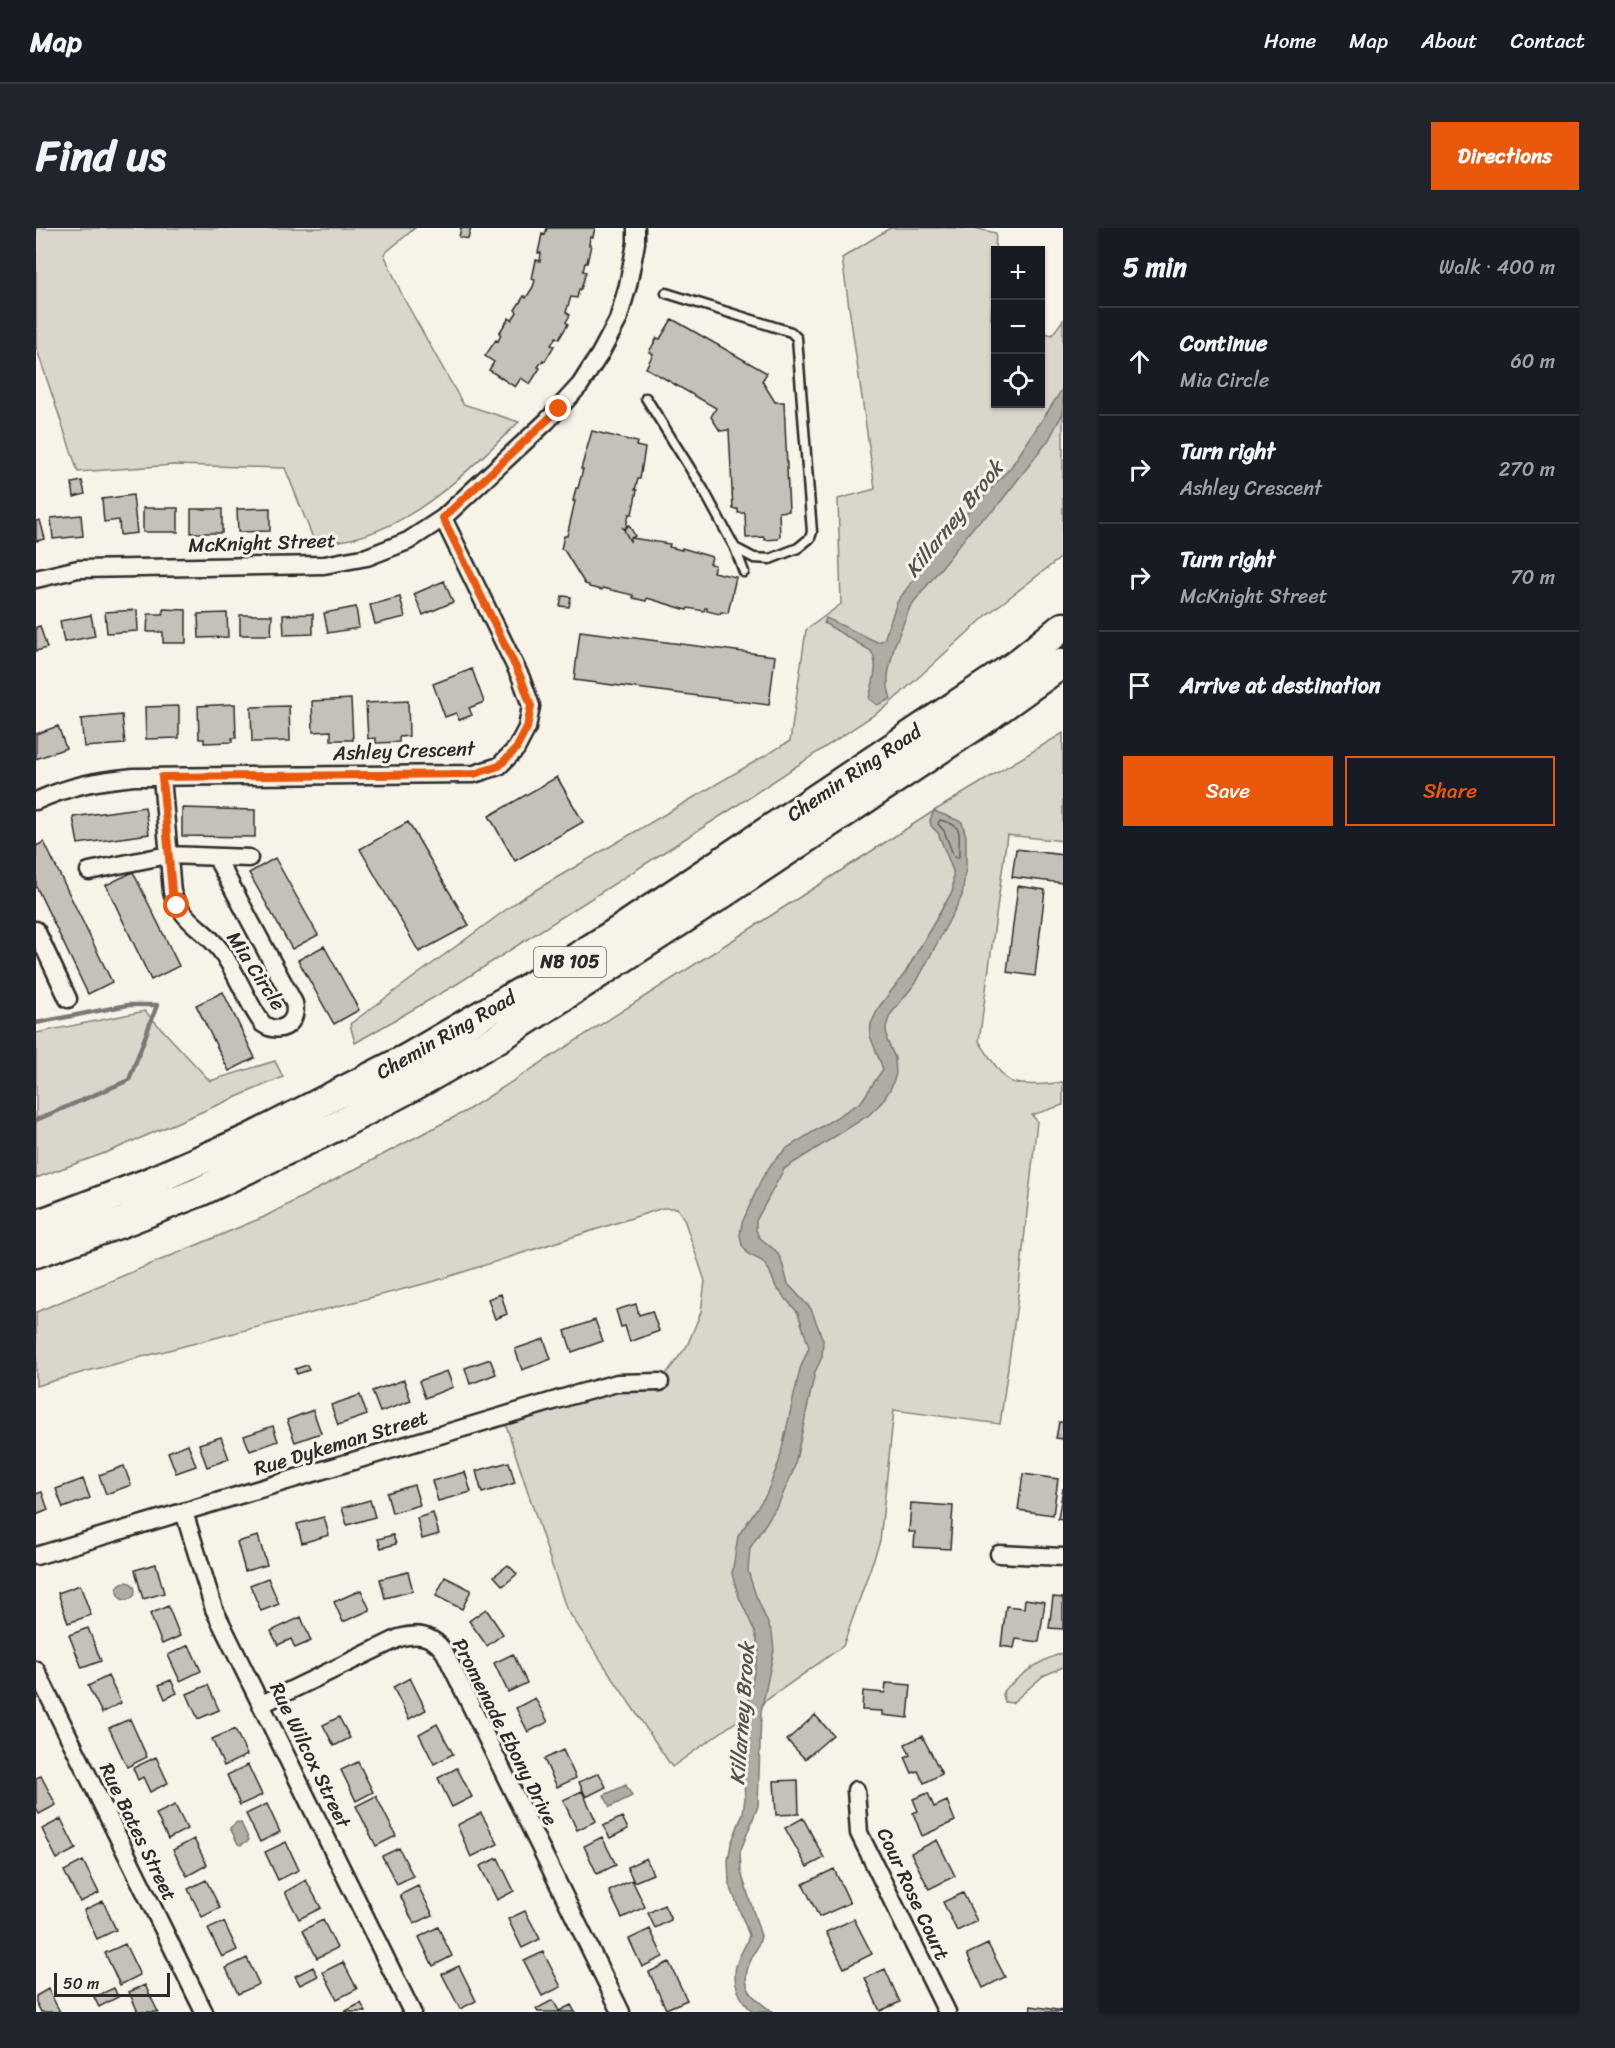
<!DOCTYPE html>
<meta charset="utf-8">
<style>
body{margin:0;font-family:Sriracha,sans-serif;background:#20242c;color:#f1f3f6}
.controls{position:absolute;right:18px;top:18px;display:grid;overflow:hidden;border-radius:0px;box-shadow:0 2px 4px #0004}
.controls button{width:54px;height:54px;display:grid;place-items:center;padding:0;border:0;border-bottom:2px solid #363941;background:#171b24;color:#f1f3f6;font:30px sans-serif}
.scale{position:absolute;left:18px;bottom:15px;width:116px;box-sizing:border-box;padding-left:6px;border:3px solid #2b2b2b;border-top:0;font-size:16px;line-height:21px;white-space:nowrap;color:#2b2b2b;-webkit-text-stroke:4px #f7f3e8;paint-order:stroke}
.stop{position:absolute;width:18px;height:18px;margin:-14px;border:4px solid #ea580c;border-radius:50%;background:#fff}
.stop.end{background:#ea580c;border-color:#fff;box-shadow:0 2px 6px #0008}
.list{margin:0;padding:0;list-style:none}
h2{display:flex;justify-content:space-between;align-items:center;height:78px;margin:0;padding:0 24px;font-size:26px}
h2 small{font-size:20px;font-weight:400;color:#9ea1a6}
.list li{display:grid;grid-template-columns:39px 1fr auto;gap:18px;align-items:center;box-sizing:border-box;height:108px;padding:0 24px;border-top:2px solid #363941}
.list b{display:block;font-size:22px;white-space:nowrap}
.list p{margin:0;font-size:20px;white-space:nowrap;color:#9ea1a6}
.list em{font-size:20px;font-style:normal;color:#9ea1a6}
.actions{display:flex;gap:12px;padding:18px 24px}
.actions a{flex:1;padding:14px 0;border:2px solid #ea580c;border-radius:0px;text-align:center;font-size:21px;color:#ea580c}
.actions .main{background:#ea580c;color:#fff}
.icon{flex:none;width:33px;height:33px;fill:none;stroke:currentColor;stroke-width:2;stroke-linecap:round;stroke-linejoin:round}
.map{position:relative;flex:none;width:1027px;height:1784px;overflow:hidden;border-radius:0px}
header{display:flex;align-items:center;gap:36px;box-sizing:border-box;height:84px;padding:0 30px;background:#171b24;border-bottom:2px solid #363941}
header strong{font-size:28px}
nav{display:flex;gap:33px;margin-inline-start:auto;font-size:21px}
.intro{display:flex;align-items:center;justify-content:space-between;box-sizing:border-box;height:144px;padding:0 36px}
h1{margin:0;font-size:42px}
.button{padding:15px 27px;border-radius:0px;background:#ea580c;color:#fff;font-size:21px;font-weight:700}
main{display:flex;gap:36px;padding:0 36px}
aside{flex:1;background:#171b24;border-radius:0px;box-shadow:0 2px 4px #0004}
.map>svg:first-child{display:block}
.green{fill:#dad6cc;stroke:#82807c;stroke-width:1.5}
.water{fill:#afaca4;stroke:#7a7874;stroke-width:1.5}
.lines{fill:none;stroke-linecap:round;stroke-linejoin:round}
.shore{stroke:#605f5b;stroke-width:1.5}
.stream{stroke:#7a7874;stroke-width:4.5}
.building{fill:#c4c1b9;stroke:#2b2b2b;stroke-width:1.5}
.service-casing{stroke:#2b2b2b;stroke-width:13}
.minor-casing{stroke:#2b2b2b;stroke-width:21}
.trunk-casing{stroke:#2b2b2b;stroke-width:33}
.service{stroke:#f7f3e8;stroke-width:8}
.minor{stroke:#f7f3e8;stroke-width:16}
.trunk{stroke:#f7f3e8;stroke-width:28}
.route{stroke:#ea580c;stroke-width:8}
.labels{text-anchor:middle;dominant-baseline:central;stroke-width:6;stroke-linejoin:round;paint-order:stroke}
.shield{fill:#f7f3e8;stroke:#686764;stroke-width:1.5}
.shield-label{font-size:18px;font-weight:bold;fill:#2b2b2b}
.street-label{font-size:20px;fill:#2b2b2b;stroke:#f7f3e8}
.water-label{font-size:21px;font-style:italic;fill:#53524f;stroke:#f7f3e8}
</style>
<header>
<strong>Map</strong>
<nav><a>Home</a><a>Map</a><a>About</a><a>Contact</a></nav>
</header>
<div class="intro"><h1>Find us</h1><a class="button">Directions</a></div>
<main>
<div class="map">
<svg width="1027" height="1784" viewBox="0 0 1027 1784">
<rect width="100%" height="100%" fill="#f7f3e8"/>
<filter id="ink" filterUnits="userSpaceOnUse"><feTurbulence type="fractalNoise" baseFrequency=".0167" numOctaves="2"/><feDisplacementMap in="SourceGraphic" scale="12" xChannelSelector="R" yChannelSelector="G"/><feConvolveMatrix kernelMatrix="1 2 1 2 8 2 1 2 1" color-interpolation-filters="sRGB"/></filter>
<g filter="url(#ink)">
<path class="green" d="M0,0h379l-31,26 19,43 60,107 56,18c-57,54 -119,121 -204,121l-30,-75 -112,-3 -95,7 -42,-125z
M854,0h84l22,5 -5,86 4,1 1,84h45v-72l11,3 11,-15v236l-75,58 -102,93 -159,105 -270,172 -102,59 -5,-19 172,-126 268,-157 16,-111 35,-26 -3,-105 37,-10 -33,-231z
M1027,505v108l-56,-6 -28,206c6,9 20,32 28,38 11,9 42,5 56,3v23l-31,10 5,6 -20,183 -17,120 -106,-14 -14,131 -37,105 -171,121 -106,-159 -63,-192 157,-34 27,-36 14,-34 4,-31 -21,-62 -7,-11h-14l-228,73 -351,91 -48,14v-74l228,-95 202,-106 468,-300z
M109,783l65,70 65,-20 8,16 -175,75 -72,26v-145z
M1027,1425v14l-20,9 -31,27 -7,-1 -2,-7 1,-5c20,-17 33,-29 59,-37z"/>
<path class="water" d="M1027,160v25l-15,28 -53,68 -20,16 -65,82 -16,40 -6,28v13l3,11 -14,6 -8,-6c3,-15 11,-34 2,-48l-47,-28 2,-5 51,24 7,-2 13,-38 56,-77 24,-21 34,-37z
M898,583l28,11 4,14v31l-4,29 -45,85 -27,34 -4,12 1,13 8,18 1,16 -5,14 -9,14 -13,13 -85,54 -28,52v9l3,7 17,14 5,8 7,25 23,25 12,31 -1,17 -7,15 -21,97 -15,34 -29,45 -2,23 7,22 17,40 2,17 -13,62 -3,94 -18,46 1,20 20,64c-2,11 -7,16 -11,26 -11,25 3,37 23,50h-20c-14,-12 -22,-32 -16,-49 3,-10 10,-18 12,-28l-20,-52 -1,-23 3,-16 12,-31 2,-15 -2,-30 3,-57 13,-62 -4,-17 -16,-35 -7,-23 6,-38 28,-41 13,-33 21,-93 9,-22 -11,-34 -22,-26 -7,-17 -7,-9 -14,-7 -6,-9 -2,-10 2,-12 19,-43 11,-17 15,-15 74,-46 22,-33 -13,-33 1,-12 8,-17 26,-34 48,-83v-19l-15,-38 -7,-7 -1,-6z
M81 1363a9 9 0 1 1 18 0a9 9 0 1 1-18 0Z
M590,1557l6,11 -22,11 -6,-12z
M201,1594l4,1 8,17 -8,5 -3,-1 -8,-16z"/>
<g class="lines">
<path class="shore" d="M904,592c26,6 18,14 19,36l-1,2 -4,-1 -10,-26 -6,-7z"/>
<path class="stream" d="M0,795l92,-18h29l-28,75 -93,40"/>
</g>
<path class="building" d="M425,0h10l-3,11 -9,-2z
M511,0h48l-2,9h-3l-1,8h2l-4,18h-2l-2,8 3,1 -5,17h-2l-2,9 -6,-1 -5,15 4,3 -4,7 2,2 -9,15 -3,-2 -5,8 3,1 -9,15 -2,-1 -5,7 2,1 -10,16 -9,-6 -6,9 -26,-17 5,-8 -9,-6 11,-16 2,1 3,-6 -2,-2 10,-15 3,2 5,-8 -2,-2 9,-14 2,2 7,-11 2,-7 -3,-1 4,-19 4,1 1,-8h-3l4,-19 3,1z
M636,91l95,54 -5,8 13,21h9l5,109 -10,1 1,24 -2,3 -13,1 -1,-3 -18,1 -1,-25h-7v-4h-5l-4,-79 -9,1 -9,-14 5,-9 -70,-40 7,-14 -4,-2 8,-14 3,1z
M556,203l45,11 -1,4 9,2 -5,31h-2l-3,11h2l-5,24h-3l-3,13 3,-2 6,11 -3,2 38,6 -1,3 13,3v-2l30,9 -2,7 5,1 -2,7 23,5 -8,36 -7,-1 -1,2 -13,-3v-3h-2l-1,3 -16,-3 -1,2 -40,-12 -1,3 -13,-3v-3l-30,-7 -1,2 -13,-3v-2l-4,-1 -21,-34 -3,-1 3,-13h3l8,-35h-2l3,-13h2l5,-19h-2z
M46,253l3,13 -11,3 -2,-14z
M97,267l4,38 -17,2 -1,-15 -15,2 -2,-23z
M107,280h35v24h-35z
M234,280v23l-32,1 -1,-23z
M155,281h31v24h-31z
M45,287l2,21 -30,3 -2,-21z
M4,292l5,19 -9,2v-20z
M593,297l6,11 -4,2 -1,3 -7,-13 2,1z
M408,353l9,21 -30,13 -9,-21z
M526,368l9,1 -2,10 -9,-1z
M364,369l5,20 -30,7 -5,-19z
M320,379l3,21 -31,5 -4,-20z
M127,381l23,1v33h-23v-11h-16l1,-18h15z
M101,382l1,21 -31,2 -2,-21z
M191,385l1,24 -29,1 -1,-24z
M277,386v20l-29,1 -1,-20z
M55,387l4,21 -31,6 -4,-21z
M204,387h32l-1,20h-31z
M4,398l7,22 -11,3v-24z
M544,403l195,25 -6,49 -195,-25z
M436,441l12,33 -15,6 3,7 -13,5 -3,-7 -11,4 -12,-33z
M315,471l2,41h-22v-9l-18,1 -1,-31z
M372,473l1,35 -10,1v5l-23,1v-5l-8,1 -2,-36z
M199,476l1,34h-4v4l-28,1v-4h-5l-1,-33z
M143,478v32l-33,1 -1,-32z
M253,478l1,35 -38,1 -1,-35z
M86,487l3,29 -41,3 -3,-28z
M22,498l8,22 -30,11v-25z
M521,549l26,45 -68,39 -26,-45z
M109,579l4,27 -71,10 -5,-27z
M146,580l73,2v27l-73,-1z
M372,594l61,103 -50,27 -59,-103z
M8,614l68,140 -24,12 -52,-108v-40z
M980,621l47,6v28l-51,-6z
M239,630l43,77 -26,14 -43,-76z
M97,644l46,94 -28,14 -45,-95z
M982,658l27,4 -10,86 -28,-4z
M288,718l35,64 -25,14 -36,-64z
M187,764l32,66 -26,13 -33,-66z
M465,1066l6,20 -12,5 -7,-20z
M600,1076l3,11 13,-4 7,20 -29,11 -5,-16 -4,1 -5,-17z
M559,1092l8,21 -31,11 -7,-21z
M508,1111l7,20 -29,11 -7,-21z
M454,1131l6,15 -26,10 -5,-16z
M271,1137l2,5 -12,4 -2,-5z
M411,1143l6,16 -28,11 -6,-17z
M368,1152l7,21 -31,11 -8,-21z
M324,1167l7,20 -29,10 -7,-20z
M277,1182l8,23 -26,9 -8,-22z
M1023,1194h4v17l-7,-1z
M237,1198l5,15 -28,10 -6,-15z
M185,1209l8,22 -22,8 -8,-23z
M152,1216l8,22 -20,7 -8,-21z
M473,1234l6,21 -33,10 -6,-22z
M88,1238l7,19 -25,9 -7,-19z
M429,1244l6,20 -33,9 -6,-20z
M987,1246l35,5 -5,36 -35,-5z
M47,1251l7,19 -27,10 -7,-19z
M378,1257l6,20 -28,8 -5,-20z
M1027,1260v32l-5,-1z
M6,1264l6,18 -12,5v-21z
M334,1272l5,17 -28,8 -5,-17z
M875,1275l42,3 -3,43 -36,-2 1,-15h-6z
M397,1285l6,21 -17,5 -5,-21z
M288,1289l5,18 -27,8 -5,-19z
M357,1307l3,9 -15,4 -3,-9z
M222,1308l9,29 -22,6 -8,-29z
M120,1336l8,29 -21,6 -8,-29z
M472,1337l9,9 -14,12 -9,-10z
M372,1344l5,19 -28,7 -5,-19z
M409,1349l26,13 -9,19 -26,-13z
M232,1350l11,26 -18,7 -11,-26z
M44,1357l11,30 -23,8 -10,-30z
M325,1362l9,20 -27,12 -9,-20z
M1017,1369l10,1v31l-14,-1z
M989,1371l20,3 -6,40 -23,-3 -2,9 -13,-2 5,-40 18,2z
M132,1378l12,30 -18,8 -12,-30z
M450,1381l17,25 -16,12 -18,-25z
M265,1389l10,24 -16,7 -4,-9 -13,6 -7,-14z
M52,1400l13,33 -19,7 -13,-33z
M153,1417l12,26 -21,10 -12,-26z
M477,1426l14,29 -19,9 -14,-29z
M72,1448l13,27 -19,10 -14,-27z
M374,1450l16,32 -17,9 -16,-32z
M135,1452l6,13 -12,6 -6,-14z
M850,1455l25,2 -3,33 -26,-3v-4l-20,-1 1,-19 22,2z
M172,1457l11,25 -21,9 -11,-25z
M499,1470l13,24 -20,10 -12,-24z
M779,1487l18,20 -28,24 -18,-19z
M303,1489l11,21 -16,8 -11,-21z
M94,1491l17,38 -20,10 -18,-39z
M401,1496l16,30 -19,10 -15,-30z
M199,1501l12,26 -23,11 -12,-27z
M886,1508l20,38 -18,9 -6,-12 -6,2 -7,-16 5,-2 -5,-11z
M527,1522l13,28 -19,9 -13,-28z
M120,1529l12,26 -18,9 -7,-15 -5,3 -5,-12z
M322,1534l15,30 -17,9 -15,-31z
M212,1537l14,30 -22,10 -13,-30z
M421,1540l15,29 -20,10 -14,-29z
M563,1545l7,14 -20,10 -7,-15z
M5,1548l15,29 -17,9 -3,-6v-30z
M762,1552l1,34 -23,1 -2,-34z
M546,1563l14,30 -19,9 -14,-30z
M892,1565l6,14 13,-6 8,20 -33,15 -9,-23 5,-2 -5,-12z
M340,1568l20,40 -20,10 -20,-40z
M231,1576l13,28 -20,10 -14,-28z
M139,1577l12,24 -19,10 -12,-25z
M445,1585l17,31 -27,13 -14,-32z
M586,1589l6,12 -18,9 -7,-12z
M767,1590l21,40 -17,9 -22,-39z
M25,1591l15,30 -19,10 -15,-30z
M566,1609l14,28 -19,9 -13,-28z
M158,1611l13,26 -20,11 -14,-26z
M901,1612l18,36 -26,13 -18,-36z
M250,1614l13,28 -21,10 -13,-28z
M363,1620l14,28 -16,8 -15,-28z
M462,1630l16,33 -17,9 -17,-34z
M610,1630l7,16 -19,8 -7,-15z
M47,1633l16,32 -19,9 -16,-31z
M798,1641l16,34 -31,14 -16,-33z
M170,1652l14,28 -18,9 -14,-28z
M270,1652l15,28 -22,11 -14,-27z
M596,1652l13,27 -23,11 -13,-27z
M382,1658l15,29 -19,9 -14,-29z
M927,1665l14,28 -20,10 -14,-29z
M67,1673l13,29 -19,9 -13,-29z
M628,1677l7,15 -16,8 -7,-15z
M489,1683l15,28 -18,9 -14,-29z
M818,1691l18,35 -28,14 -18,-36z
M287,1692l14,28 -20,10 -14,-28z
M188,1694l13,28 -15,7 -14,-28z
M402,1699l14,29 -19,10 -14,-29z
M614,1701l13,28 -21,10 -13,-28z
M89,1716l15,31 -20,10 -15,-32z
M952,1716l17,33 -22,11 -16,-34z
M507,1724l18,35 -19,9 -18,-35z
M211,1730l12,26 -21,10 -12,-26z
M307,1734l14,27 -20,10 -14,-27z
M633,1734l18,38 -21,9 -17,-37z
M423,1738l17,35 -16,8 -18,-35z
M277,1739l5,9 -18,9 -5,-9z
M849,1741l15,33 -20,9 -15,-33z
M109,1757l13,27h-20l-9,-20z
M78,1760l4,9 -19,10 -5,-10z
M12,1761l12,23h-19l-5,-10v-6z
M517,1772l6,11 12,-6 4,7h-37l-2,-3z
M325,1775l5,9h-22z
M995,1778l32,5v1h-33z"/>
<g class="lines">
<defs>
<path id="service" d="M610,170l57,91 32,59 19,10 16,1 28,-11 12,-10 2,-6 -15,-194 -6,-6 -125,-39
M699,320l9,24"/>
<path id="minor" d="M0,351l42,-10 246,-4 43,-8 41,-16 35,-23 104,-97 33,-36 20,-31 18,-34 10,-35 8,-42v-15
M126,549l10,115c11,31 31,35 49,59 17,23 25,51 42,73 17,12 36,-1 31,-21l-78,-146
M0,573c36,-16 60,-20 98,-24l340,-3 25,-8 17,-17 11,-21 4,-22 -10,-28 -78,-160
M53,643l79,-16 81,3
M0,702l32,69
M148,1284l30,97 198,403
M963,1326l64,3
M0,1328l534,-160 47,-13 43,-1
M0,1442l168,342
M226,1476l137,-66c20,-6 35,-2 46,15l176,359
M820,1562l3,43 88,179"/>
<path id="trunk" d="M0,997l109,-41 104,-45 157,-80 139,-81 75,-48 396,-265 47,-38
M0,1025l85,-30 78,-31 140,-67 78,-41 83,-47 219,-141 263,-175 81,-58"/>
</defs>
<use href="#service" class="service-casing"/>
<use href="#minor" class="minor-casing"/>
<use href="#trunk" class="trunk-casing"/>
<use href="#service" class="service"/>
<use href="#minor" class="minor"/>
<use href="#trunk" class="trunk"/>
</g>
</g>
<g class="lines" filter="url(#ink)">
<path class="route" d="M141,678l-5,-14 -10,-115 312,-3 25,-8 17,-17 11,-21 4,-22 -10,-28 -78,-160 116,-109"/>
</g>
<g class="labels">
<rect class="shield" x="498" y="719" width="72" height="30" rx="4.5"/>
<g class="shield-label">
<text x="534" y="734">NB 105</text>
</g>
<g class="street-label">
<text transform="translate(226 315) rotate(-2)">McKnight Street</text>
<text transform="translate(368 523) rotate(-2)">Ashley Crescent</text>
<text transform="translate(818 545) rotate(-34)">Chemin Ring Road</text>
<text transform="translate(220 743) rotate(57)">Mia Circle</text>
<text transform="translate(410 807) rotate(-30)">Chemin Ring Road</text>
<text transform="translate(305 1215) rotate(-17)">Rue Dykeman Street</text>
<text transform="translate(469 1504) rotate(63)">Promenade Ebony Drive</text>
<text transform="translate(274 1527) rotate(64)">Rue Wilcox Street</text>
<text transform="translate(102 1604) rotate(64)">Rue Bates Street</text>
<text transform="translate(877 1666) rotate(65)">Cour Rose Court</text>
</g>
<g class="water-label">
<text transform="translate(918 291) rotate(-51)">Killarney Brook</text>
<text transform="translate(706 1486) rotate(-86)">Killarney Brook</text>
</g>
</g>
</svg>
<div class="controls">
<button>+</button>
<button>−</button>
<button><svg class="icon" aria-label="locate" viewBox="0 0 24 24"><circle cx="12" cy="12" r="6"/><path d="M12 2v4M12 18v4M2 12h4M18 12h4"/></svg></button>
</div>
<div class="scale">50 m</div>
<div class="stop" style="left:141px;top:678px"></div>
<div class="stop end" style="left:523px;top:181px"></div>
</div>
<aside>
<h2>5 min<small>Walk · 400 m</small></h2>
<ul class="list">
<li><svg class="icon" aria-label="ahead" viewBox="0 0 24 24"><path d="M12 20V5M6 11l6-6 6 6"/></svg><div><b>Continue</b><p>Mia Circle</p></div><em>60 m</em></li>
<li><svg class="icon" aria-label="right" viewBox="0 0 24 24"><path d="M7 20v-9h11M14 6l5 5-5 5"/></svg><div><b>Turn right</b><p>Ashley Crescent</p></div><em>270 m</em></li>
<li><svg class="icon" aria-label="right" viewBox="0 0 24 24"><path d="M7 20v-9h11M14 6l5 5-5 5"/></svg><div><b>Turn right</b><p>McKnight Street</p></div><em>70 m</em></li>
<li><svg class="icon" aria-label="arrive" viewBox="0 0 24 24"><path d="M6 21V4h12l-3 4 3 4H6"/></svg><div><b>Arrive at destination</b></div></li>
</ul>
<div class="actions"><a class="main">Save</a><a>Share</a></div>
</aside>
</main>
